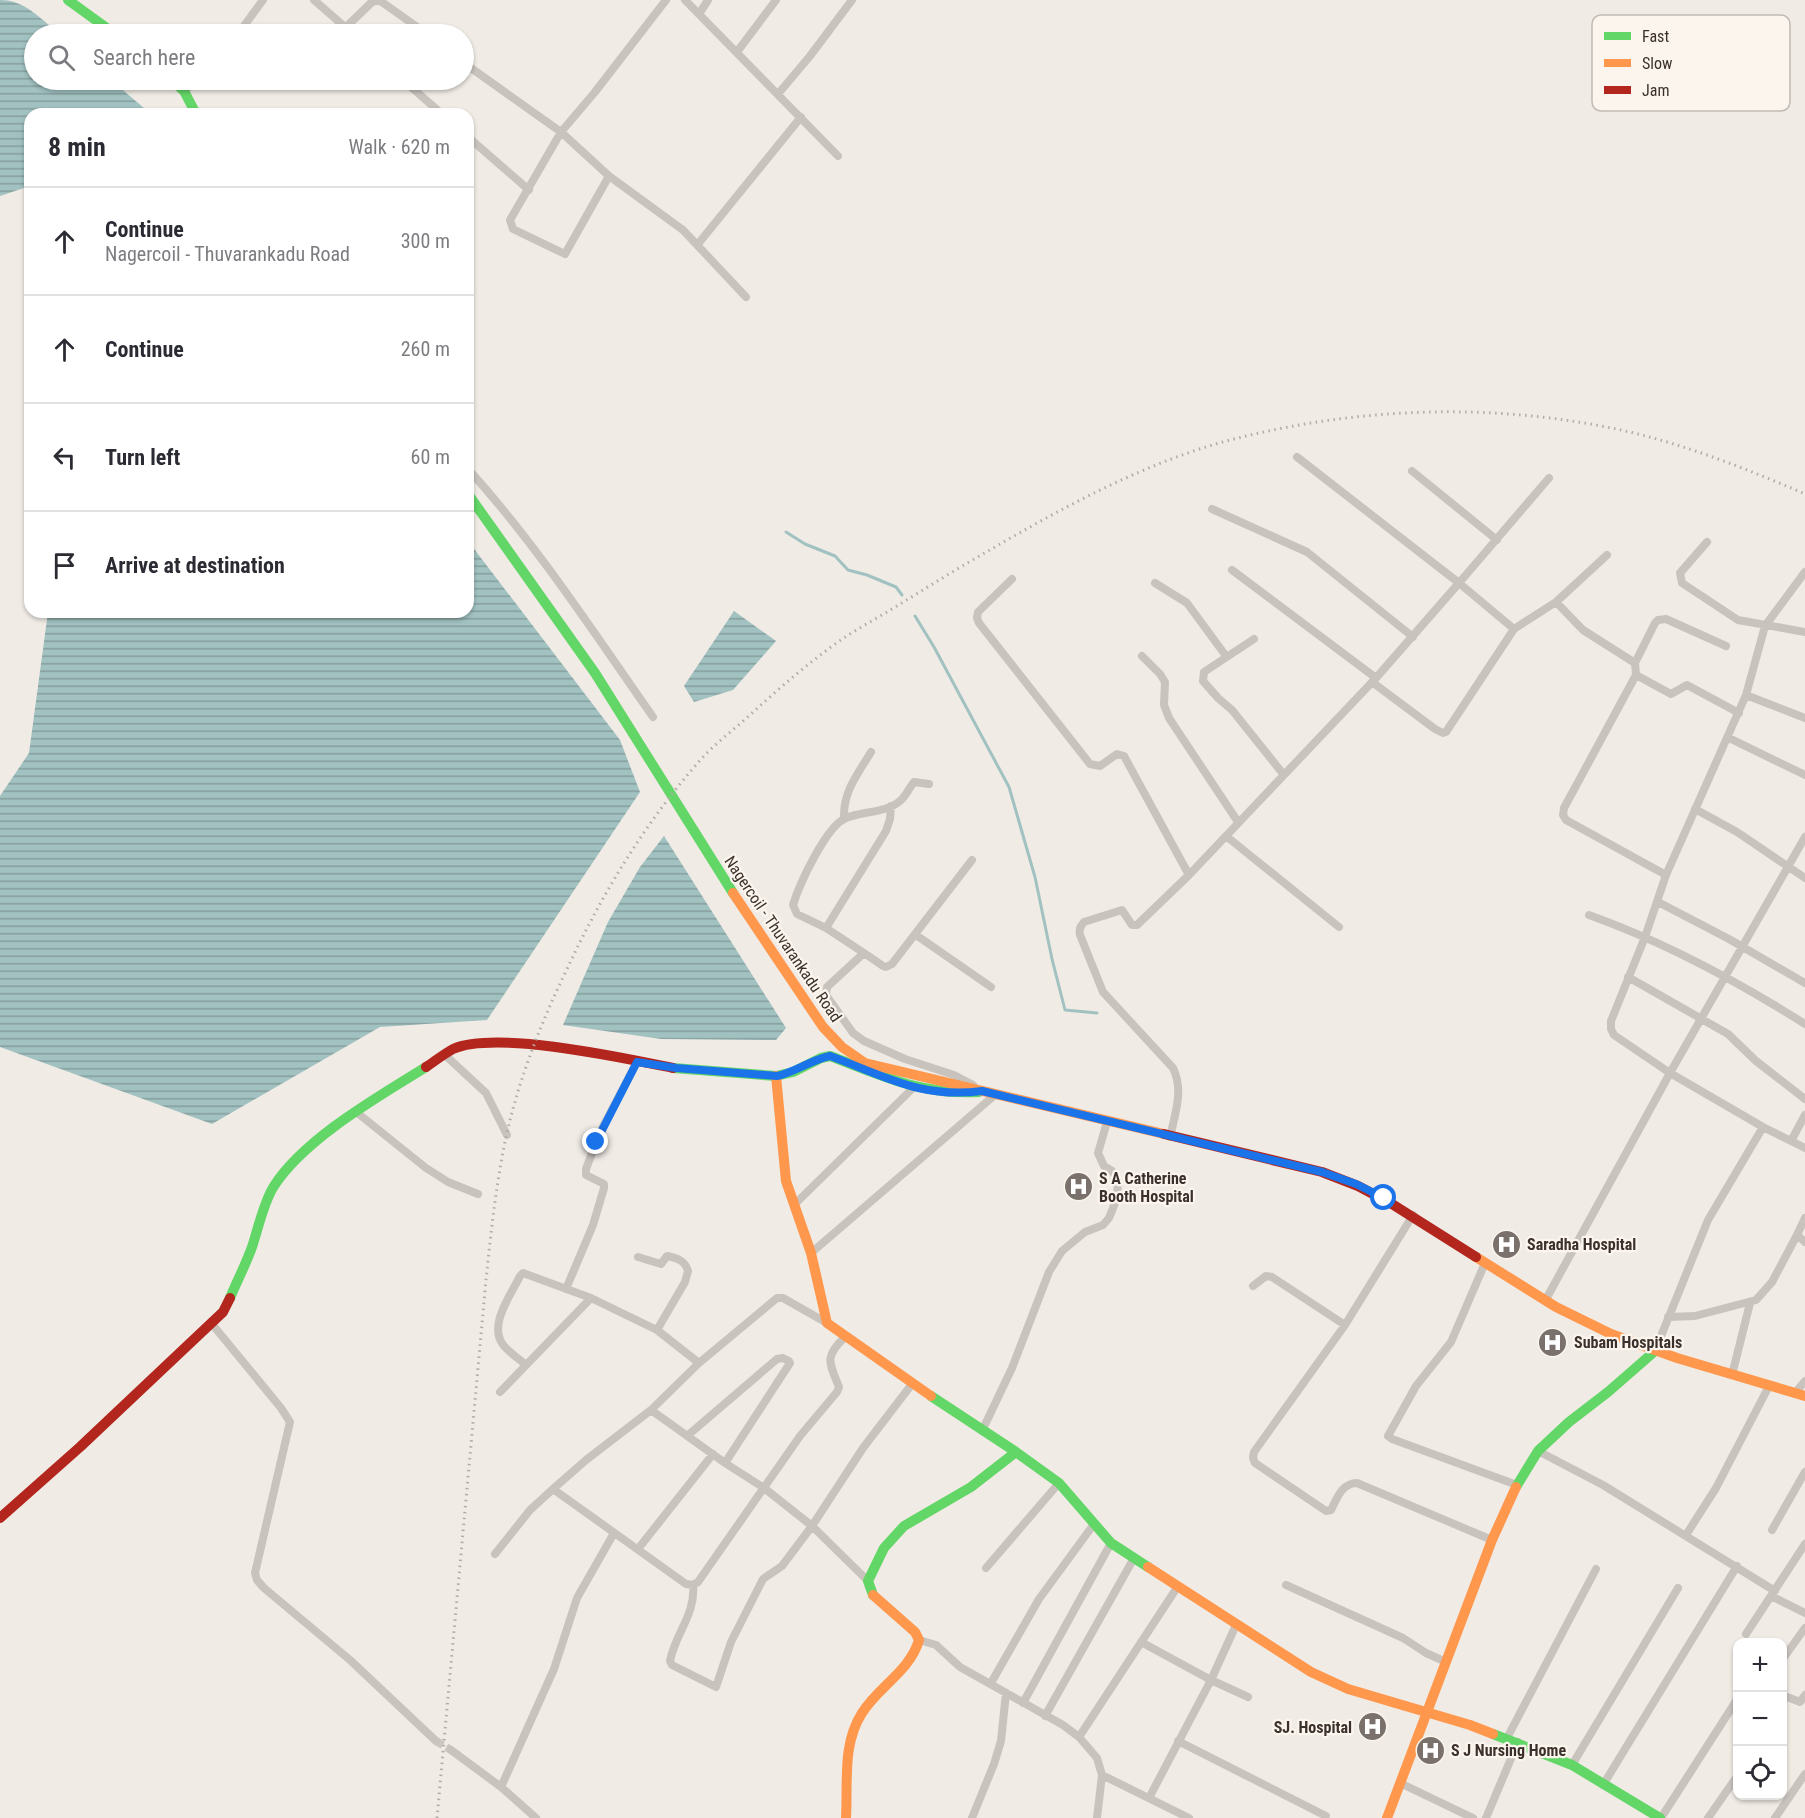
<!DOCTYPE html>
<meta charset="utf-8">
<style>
body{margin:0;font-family:"Roboto Condensed",sans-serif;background:#f7f7f7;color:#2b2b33}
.controls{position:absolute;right:18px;bottom:18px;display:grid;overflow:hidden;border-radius:12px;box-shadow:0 2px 4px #0004}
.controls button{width:54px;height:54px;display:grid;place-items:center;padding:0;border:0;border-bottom:2px solid #e1e1e2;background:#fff;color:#2b2b33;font:30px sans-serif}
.stop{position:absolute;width:18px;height:18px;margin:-14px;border:4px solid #1a73e8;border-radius:50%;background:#fff}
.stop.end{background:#1a73e8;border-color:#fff;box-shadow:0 2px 6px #0008}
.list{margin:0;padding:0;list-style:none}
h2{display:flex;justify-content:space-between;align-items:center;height:78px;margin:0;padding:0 24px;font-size:26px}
h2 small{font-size:20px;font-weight:400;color:#7c7c81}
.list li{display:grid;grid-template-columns:39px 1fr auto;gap:18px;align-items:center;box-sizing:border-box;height:108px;padding:0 24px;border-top:2px solid #e1e1e2}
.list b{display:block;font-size:22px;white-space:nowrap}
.list p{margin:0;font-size:20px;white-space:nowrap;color:#7c7c81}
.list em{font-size:20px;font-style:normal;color:#7c7c81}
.icon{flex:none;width:33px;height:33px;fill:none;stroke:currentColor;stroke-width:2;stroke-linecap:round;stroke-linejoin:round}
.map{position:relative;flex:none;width:1805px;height:1818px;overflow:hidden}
.search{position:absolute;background:#fff;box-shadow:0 2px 4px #0004;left:24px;top:24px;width:450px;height:66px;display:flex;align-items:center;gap:15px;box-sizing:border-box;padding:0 21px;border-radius:33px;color:#7c7c81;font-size:22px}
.panel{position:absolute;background:#fff;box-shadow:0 2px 4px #0004;left:24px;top:108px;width:450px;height:510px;border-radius:18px}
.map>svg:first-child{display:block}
.water{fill:url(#water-rules)}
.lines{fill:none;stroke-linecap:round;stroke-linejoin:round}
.stream{stroke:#a1c2c1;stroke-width:3}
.street-tunnel{stroke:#ccc6c0;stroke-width:8;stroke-dasharray:8 4;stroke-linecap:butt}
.street{stroke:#c9c3be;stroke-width:8}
.fast{stroke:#63d668;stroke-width:10}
.slow{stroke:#ff974d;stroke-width:10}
.jam{stroke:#b3261e;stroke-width:10}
.rail{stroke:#b1aca8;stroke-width:3;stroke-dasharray:1.5 4.5;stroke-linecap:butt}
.route{stroke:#1a73e8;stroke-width:8}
.labels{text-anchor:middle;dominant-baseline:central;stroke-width:4.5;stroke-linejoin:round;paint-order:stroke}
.street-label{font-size:16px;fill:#3b302b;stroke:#fbf5ee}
.poi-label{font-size:16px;font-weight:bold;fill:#3b302b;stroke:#fbf5ee;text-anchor:start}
.key{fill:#fbf5ee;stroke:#c1bab4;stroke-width:1.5}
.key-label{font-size:16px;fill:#3b302b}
</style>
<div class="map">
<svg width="1805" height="1818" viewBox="0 0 1805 1818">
<defs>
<pattern id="water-rules" width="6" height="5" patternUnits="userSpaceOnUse" patternTransform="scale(1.5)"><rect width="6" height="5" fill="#a1c2c1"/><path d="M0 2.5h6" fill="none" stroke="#849e9d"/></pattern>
</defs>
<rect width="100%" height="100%" fill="#f0ebe5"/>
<path class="water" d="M0,0c25,0 41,19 59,34h-25v46h77l40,34h-121v72l-30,10z
M468,541l152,199 20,52 -153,228 -107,7 -168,97 -212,-77v-251l29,-43 19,-141h420z
M734,611l42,30 -43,49 -39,12 -10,-16z
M664,836l122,192 -10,12 -115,-1 -98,-14 45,-103 32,-55z"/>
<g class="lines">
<path class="stream" d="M786,532l19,12 30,12 13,14 19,5 29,12 6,8
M915,616l19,31 75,140 26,90 17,82 13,51 32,3"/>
<path class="street-tunnel" d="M436,1741l15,9"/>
<path class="street" d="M314,0l39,34
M379,0l48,34
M685,0l153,156
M699,14l9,-14
M345,28l26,-25 6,-3
M238,34l25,-34
M737,52l39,-52
M464,63l97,69 48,44 74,54 63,67
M403,80l39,34
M184,91l13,-11
M778,94l32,-38 42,-56
M468,137l61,53
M609,176l-44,78 -52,-25 -3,-9 51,-88 34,-40 71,-92
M698,244l103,-127
M1297,457l162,126 90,-105
M468,469c69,76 126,164 185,248
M1412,471l85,69
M1212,509l95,43 106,85
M1707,542l-27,31 2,10 56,37 67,12
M1232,570l144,108
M1012,579l-34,33 -1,6 2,5 111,141 10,2 17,-12 7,2 65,119
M1155,583l32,20 39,53
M1556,602l51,-47
M1254,639l-50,33 -1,9 15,17 14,12 52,65
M1142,656l18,18 5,8 -1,23 5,13 69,104
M1635,663l20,-40 3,-3 8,-1 60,27
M1636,675l-72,133 -1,7 3,5 100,55
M1372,682l63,47 8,4 3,-1 68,-103 42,-27 27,28 52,33 1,12 35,19 16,-9 52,28
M1746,695l19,-69 40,-54
M1729,738l76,37
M891,806l-1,13 -4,12 -60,97 38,25 -37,34 -1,8 27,38 11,8 41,18 49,16 19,10
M1695,809l42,23 68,46
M844,818c-1,-27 14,-44 27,-66
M1226,836l113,91
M1658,902l71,37 76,44
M1589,915c75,27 148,66 216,109
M826,928l-29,-14 -4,-9c6,-20 33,-79 53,-87 17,-7 40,-5 54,-17 6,-5 9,-13 14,-19l15,2
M916,935l75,52
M864,953l19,13 3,1 6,-3 80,-104
M1628,977l100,57 28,27 49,38
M445,1055l41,38 21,42
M355,1111l71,57 22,14 30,12
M1763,1127l28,14 14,-26
M1170,1137c5,-23 14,-47 3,-69l-70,-76 -23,-57c-1,-6 0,-8 4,-13l38,-12 10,15h5l52,-50 187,-197 83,-95 55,46
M1791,1141l14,7
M794,1205l120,-118
M1797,1235l8,-17
M811,1253l185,-159
M638,1257l23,7 6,-8c11,2 18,5 21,15l-3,11 -28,48
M1485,1263l-34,79 -35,44 -28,50 4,3 125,46
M1253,1286l13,-10 6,1 73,48 68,-110
M566,1289l27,-64 11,-37v-4l-18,-9v-6l14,-37 37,-70
M1545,1301l125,-228 135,-236
M1668,1317l27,-1 61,-16 16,-18 25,-47 8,7
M212,1324l69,84 9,14 -35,151 2,7 7,8 86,72 86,81
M1345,1325l-91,127 -1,6 2,5 71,48 5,-1c6,-12 11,-27 26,-27l135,57
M1655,1351l53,-131 55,-93 -93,-54 -56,-38 -3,-6v-8l34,-84 21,-62 80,-180 59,23
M526,1365c-7,-6 -16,-12 -22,-19 -17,-20 7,-51 16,-70l3,-3 68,25 66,32 42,33
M1732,1375l18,-72
M500,1392l91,-94
M1795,1393l10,-12
M651,1410l74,53 39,25 48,38 56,55
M982,1431l30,-63 37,-96 13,-21 23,-19 18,-7 6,-7 8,-20 1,-17 -6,-10 -8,-5 -6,-13 9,-31
M687,1436l90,-77 6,-1 6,3 1,2 -65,100
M1538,1451l65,34 172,106
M553,1489l133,95 7,1 5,-3 102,-146 37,-44 2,-5c-10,-25 -15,-30 6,-50
M1772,1530l33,-58
M1686,1535l30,-47 53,-102
M638,1549l75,-95
M495,1554l35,-44 23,-21 33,-29 65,-50 48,-47 78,-65h6l44,25
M986,1568l73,-85
M693,1585c3,29 -18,49 -23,76l2,4 44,22 15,-45 32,-63 19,-13 30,-40 51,-78 49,-64
M1286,1585l117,53 23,15 20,9
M1771,1596l34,17
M1746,1634l59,-90
M919,1640l17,5 24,22 103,58 16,12 18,21 5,17 87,43
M1141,1642l70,38 37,17
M1782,1660l23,-32
M991,1683l48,-84 55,-75
M1782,1695l18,7 5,-7
M1023,1703l88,-160
M1045,1716l89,-158
M1079,1737l99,-151
M1507,1738l89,-169
M1178,1741l148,75
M451,1750l50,37 35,31
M1572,1765l106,-177
M1400,1783l73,35
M1603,1785l134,-219
M501,1787l53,-118 23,-71 37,-65
M1149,1798l62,-118 25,-55
M972,1818l22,-54 7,-23 5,-48
M1097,1818l5,-43
M1486,1818l32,-76
M1661,1818l77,-120
M1708,1818l30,-43
M1775,1818l30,-44"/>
<path class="fast" d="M68,0l47,34
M172,80l12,11 12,23
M468,494l127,179 138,220
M673,1068l103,8 17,-4 28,-14 9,-2c53,20 91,39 149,36
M230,1298c7,-17 16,-34 22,-51 6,-18 12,-46 22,-61 31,-48 104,-89 152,-119
M931,1396l85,56 43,31 52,60 37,24
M1516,1487l22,-36 31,-29 39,-30 47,-41
M873,1595l-5,-14 16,-33 20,-22 67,-39 45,-35
M1493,1734l79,31 88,53"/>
<path class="slow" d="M733,893l90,134 19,20 23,16 299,71
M776,1076l10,105 25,72 16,70 104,73
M1476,1257l80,50 55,27 66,24 128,38
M1148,1567l163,105 37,17 122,36 23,9
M846,1818c2,-35 -4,-74 16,-105 16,-26 48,-42 57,-73l-4,-8 -42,-37
M1387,1818l105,-278 24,-53"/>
<path class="jam" d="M426,1067c9,-6 18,-13 27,-18 43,-19 171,9 220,19
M1164,1134l158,38 36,14 34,18 84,53
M0,1518l80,-71 143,-135 7,-14"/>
<path class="rail" d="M437,1818l49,-538c5,-48 10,-96 20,-143 13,-59 35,-114 61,-168 34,-73 76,-143 129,-204 13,-16 30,-29 46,-43 31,-28 62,-56 96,-80 17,-12 36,-22 54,-33 28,-17 56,-35 84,-51 77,-45 157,-90 243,-115 124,-34 256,-41 382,-17 71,13 139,40 204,68"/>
</g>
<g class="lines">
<path class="route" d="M596,1142l41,-80 39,6 101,8c18,-4 34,-16 53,-20 55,20 91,43 152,35l340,81 34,12 28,14"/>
</g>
<defs>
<symbol id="hospital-disc" viewBox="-11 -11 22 22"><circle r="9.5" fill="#7a716c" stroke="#fbf5ee"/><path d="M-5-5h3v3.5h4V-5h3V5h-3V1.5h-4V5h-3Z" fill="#fff"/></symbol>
</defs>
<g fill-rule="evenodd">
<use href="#hospital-disc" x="1062" y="1170" width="33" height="33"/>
<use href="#hospital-disc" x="1490" y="1228" width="33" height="33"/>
<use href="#hospital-disc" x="1536" y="1326" width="33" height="33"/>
<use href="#hospital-disc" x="1356" y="1710" width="33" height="33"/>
<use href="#hospital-disc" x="1414" y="1734" width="33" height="33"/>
</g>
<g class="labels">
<g class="street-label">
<text transform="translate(783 939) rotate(56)">Nagercoil - Thuvarankadu Road</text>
</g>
<g class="poi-label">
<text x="1099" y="1178">S A Catherine<tspan x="1099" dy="18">Booth Hospital</tspan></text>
<text x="1527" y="1244">Saradha Hospital</text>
<text x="1574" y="1342">Subam Hospitals</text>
<text x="1352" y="1727" text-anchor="end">SJ. Hospital</text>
<text x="1451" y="1750">S J Nursing Home</text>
</g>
</g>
<rect x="1592" y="15" width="198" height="96" rx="9" class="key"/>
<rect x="1604" y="32" width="27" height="8" fill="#63d668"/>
<rect x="1604" y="59" width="27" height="8" fill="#ff974d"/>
<rect x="1604" y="86" width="27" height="8" fill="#b3261e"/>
<g class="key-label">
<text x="1642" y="42">Fast</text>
<text x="1642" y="69">Slow</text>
<text x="1642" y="96">Jam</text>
</g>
</svg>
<div class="controls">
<button>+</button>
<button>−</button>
<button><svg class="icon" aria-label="locate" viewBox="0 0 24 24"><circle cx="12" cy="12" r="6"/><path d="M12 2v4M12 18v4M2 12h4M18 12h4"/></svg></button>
</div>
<div class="stop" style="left:1384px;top:1198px"></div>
<div class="stop end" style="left:596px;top:1142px"></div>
<div class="search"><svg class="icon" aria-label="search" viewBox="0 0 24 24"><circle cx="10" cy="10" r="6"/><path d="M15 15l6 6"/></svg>Search here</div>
<section class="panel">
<h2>8 min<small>Walk · 620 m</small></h2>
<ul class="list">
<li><svg class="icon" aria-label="ahead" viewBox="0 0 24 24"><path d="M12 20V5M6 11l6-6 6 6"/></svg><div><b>Continue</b><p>Nagercoil - Thuvarankadu Road</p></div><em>300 m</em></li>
<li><svg class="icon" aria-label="ahead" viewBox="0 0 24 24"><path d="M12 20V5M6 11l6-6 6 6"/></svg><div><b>Continue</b></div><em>260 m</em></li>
<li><svg class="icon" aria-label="left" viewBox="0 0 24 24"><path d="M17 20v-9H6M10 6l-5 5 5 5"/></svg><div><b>Turn left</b></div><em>60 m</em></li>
<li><svg class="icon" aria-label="arrive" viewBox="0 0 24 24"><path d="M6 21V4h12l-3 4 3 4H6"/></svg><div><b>Arrive at destination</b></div></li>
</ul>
</section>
</div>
